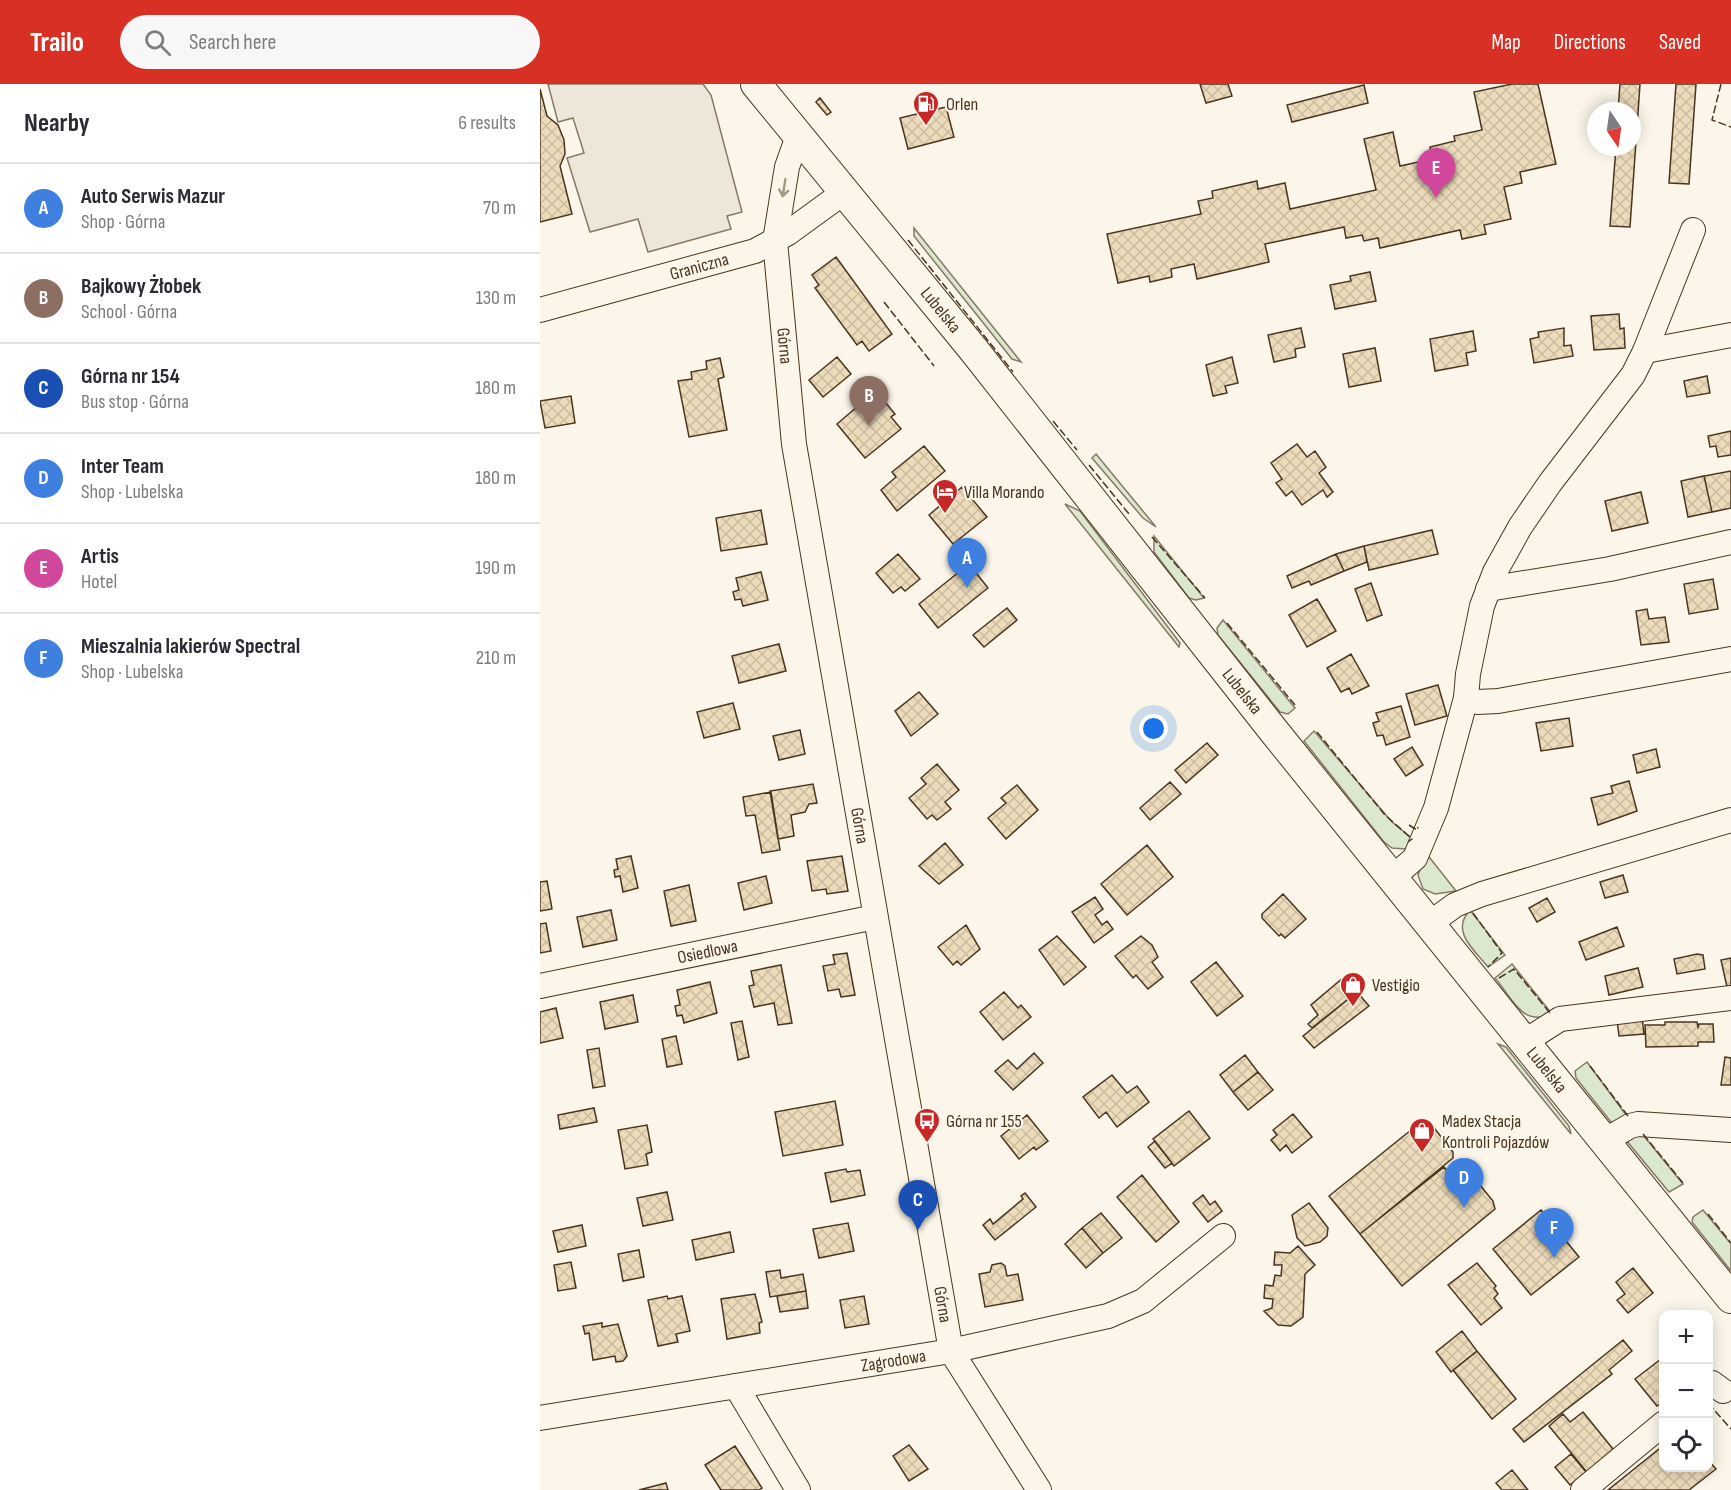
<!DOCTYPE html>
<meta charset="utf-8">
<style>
body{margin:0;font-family:"Sofia Sans Condensed",sans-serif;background:#f7f7f7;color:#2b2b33}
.controls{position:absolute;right:18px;bottom:18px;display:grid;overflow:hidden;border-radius:12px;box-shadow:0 3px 15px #0003}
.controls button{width:54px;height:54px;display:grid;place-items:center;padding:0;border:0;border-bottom:2px solid #e1e1e2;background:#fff;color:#2b2b33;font:30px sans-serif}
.compass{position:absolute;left:1047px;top:18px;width:54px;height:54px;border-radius:50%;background:#fff;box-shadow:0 3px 15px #0003;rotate:167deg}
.you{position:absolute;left:614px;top:645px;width:21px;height:21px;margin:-15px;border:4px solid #fff;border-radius:50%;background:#1a73e8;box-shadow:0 0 0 9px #1a73e833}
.badge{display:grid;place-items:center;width:39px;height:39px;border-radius:50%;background:#d93025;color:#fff;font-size:20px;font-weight:700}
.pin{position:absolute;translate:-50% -50px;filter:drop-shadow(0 2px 3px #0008)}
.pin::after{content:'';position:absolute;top:32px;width:21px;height:18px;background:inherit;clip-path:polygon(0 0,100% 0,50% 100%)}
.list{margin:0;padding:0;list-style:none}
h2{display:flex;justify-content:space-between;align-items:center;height:78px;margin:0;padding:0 24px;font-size:26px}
h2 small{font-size:20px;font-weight:400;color:#7c7c81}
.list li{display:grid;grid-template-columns:39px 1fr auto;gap:18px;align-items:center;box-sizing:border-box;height:90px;padding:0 24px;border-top:2px solid #e1e1e2}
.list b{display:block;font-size:22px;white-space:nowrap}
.list p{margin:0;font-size:20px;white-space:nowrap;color:#7c7c81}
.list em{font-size:20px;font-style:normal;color:#7c7c81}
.icon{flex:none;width:33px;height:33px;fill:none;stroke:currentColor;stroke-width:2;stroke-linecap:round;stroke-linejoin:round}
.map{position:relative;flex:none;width:1191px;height:1406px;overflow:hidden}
header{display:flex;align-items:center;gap:36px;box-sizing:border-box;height:84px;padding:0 30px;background:#d93025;color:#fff}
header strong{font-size:28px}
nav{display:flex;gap:33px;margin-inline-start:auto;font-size:21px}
.search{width:420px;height:54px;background:#f7f7f7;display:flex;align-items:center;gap:15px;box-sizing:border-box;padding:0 21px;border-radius:33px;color:#7c7c81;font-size:22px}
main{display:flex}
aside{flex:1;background:#fff}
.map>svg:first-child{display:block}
.grass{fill:#dce7d0;stroke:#887966;stroke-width:1.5}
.parking{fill:#ede7d9;stroke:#887966;stroke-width:1.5}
.building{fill:url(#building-cross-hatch);stroke:#4a3520;stroke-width:1.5}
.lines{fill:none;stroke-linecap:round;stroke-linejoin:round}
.minor-casing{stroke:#4a3520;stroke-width:26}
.major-casing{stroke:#4a3520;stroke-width:32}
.minor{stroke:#fbf6e9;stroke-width:24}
.major{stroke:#fbf6e9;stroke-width:30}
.fence{stroke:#4a3520;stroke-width:1.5;stroke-dasharray:8 3;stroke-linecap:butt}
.oneway{stroke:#a29684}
.labels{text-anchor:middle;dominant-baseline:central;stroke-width:4.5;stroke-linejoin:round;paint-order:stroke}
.poi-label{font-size:18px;fill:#4a3520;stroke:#fbf6e9;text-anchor:start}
.street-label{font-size:18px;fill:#4a3520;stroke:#fbf6e9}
</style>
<header>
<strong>Trailo</strong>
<div class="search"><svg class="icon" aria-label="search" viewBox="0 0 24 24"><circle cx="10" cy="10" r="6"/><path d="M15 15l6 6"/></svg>Search here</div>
<nav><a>Map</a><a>Directions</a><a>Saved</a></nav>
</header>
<main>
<aside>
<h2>Nearby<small>6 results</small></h2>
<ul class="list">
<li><span class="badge" style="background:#3f7fe0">A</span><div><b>Auto Serwis Mazur</b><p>Shop · Górna</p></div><em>70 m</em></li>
<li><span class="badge" style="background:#8d6e63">B</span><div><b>Bajkowy Żłobek</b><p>School · Górna</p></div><em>130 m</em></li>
<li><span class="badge" style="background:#1a4fb4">C</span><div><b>Górna nr 154</b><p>Bus stop · Górna</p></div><em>180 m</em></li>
<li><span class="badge" style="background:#3f7fe0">D</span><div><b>Inter Team</b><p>Shop · Lubelska</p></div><em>180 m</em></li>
<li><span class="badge" style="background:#d1479c">E</span><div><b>Artis</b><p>Hotel</p></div><em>190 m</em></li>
<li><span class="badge" style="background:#3f7fe0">F</span><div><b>Mieszalnia lakierów Spectral</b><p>Shop · Lubelska</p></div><em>210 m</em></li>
</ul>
</aside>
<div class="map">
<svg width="1191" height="1406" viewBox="0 0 1191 1406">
<defs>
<pattern id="building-cross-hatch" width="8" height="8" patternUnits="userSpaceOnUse" patternTransform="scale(1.5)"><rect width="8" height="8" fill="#ecdcbc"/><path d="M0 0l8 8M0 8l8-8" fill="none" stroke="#ccbda1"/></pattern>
</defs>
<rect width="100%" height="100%" fill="#fbf6e9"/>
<path class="grass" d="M374,144l107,134 -9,-3 -98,-123z
M556,370l60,73 -13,-9 -51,-60z
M525,420l15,7 100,132 -1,4z
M614,452l50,62 -8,2 -7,-2 -35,-46z
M683,536l72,88 -7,6 -8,-2 -62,-77 -1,-7z
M774,647l78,91 22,18 -8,9 -14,-1 -8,-6 -80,-101z
M886,769l30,38 -21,3 -12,-5 -5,-14z
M930,826l35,45 -17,12c-14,-17 -38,-36 -18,-57z
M972,880l40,50c-30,13 -39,-15 -57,-36z
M958,960l8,3 63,79 2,8z
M1047,978l42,57 -18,3 -35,-44 -1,-7z
M1099,1046l44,54 -14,8 -43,-52z
M1163,1126l28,34v27l-39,-49 1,-5z"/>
<path class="parking" d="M8,0h155l8,11 31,117 -15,4 4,13 -83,23 -10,-33 -48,13 -23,-74 17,-5 -11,-35 -15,4z"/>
<path class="building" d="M660,0h28l4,12 -26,7z
M972,0h26l18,80 -36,8 2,11 -18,4 7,32 -27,6 2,9 -24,5 -2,-9 -80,18 -2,-10 -14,3 -2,-6 -16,3 -2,-11 -79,17 4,18 -72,17 -3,-15 -23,5 1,8 -22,5 -1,-6 -31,7 -11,-49 94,-20 -3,-13 15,-3 -1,-7 45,-10 1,8 27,-6 5,26 86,-19 -12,-51 29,-7 7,34 32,-7 -2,-12 25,-6 -1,-5 28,-6 -8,-38z
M1080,0h20l-10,143 -20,-1 6,-79h16v-36h-14z
M1136,0h20l-7,100 -20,-1z
M824,1l4,18 -76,19 -5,-17z
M0,5l7,27 11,9 6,15 1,14 -5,12 12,48 -32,8z
M280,14l11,14 -4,3 -11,-13z
M406,23l8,30 -46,12 -8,-31z
M296,173l56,77 -23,17 -7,-10 -5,4 -42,-57 4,-3 -7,-10z
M830,188l6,29 -41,8 -5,-24 21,-4 -1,-5z
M1079,230l1,15 4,-1 1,20 -31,2 -3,-34z
M761,244l4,19 -10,2 1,8 -22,5 -6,-27z
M1024,244v18l7,-1 2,11 -39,7 -4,-24 9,-2 -1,-5z
M933,247l3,20 -10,2 2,12 -33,6 -5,-32z
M835,264l6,33 -32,6 -6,-33z
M297,273l14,17 -28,23 -14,-17z
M692,273l6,26 -13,3 2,7 -14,3 -7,-31z
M180,274l4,19 -6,2 9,51 -38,7 -11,-56 14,-2 -1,-7 16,-3 -1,-8z
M1167,292l3,17 -23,4 -3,-16z
M332,310l10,12 4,-3 9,11 -4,3 10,12 -36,29 -28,-34z
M31,312l4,27 -30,5 -5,-27z
M1191,347v24l-13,2 -2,-11 -6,1 -2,-11z
M757,360l10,13 8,-6 11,16 -7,6 14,19 -6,5 -4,-7 -21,15 -10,-14 -6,5 -10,-13 6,-4 -11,-16z
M384,362l21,25 -48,40 -16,-21 15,-13 -4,-5z
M1191,387v37l-19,4 -8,-36z
M1164,392l8,36 -24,5 -7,-36z
M422,403l25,30 -34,27 -24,-29z
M1101,408l7,31 -36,8 -7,-30z
M221,426l6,34 -46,7 -5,-33z
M892,446l6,24 -69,16 -5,-24z
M824,462l3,16 -23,9 -8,-17z
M358,470l22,25 -15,12 -4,-4 -8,6 -17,-20z
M796,470l8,17 -33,14 -2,-4 -17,7 -5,-12z
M429,480l19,24 -50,40 -19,-24z
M221,488l7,28 -25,6 -2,-7 -6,1 -2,-8 6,-2 -3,-12z
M1173,495l5,30 -29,5 -5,-30z
M831,499l11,32 -15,6 -12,-32z
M777,515l19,32 -29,16 -18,-32z
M467,524l10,12 -33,27 -11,-12z
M1107,525l2,10 16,-2 4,25 -28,3 -5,-34z
M239,560l7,27 -47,12 -7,-27z
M811,570l18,32 -17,8 -3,-6 -8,4 -14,-24z
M898,601l9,31 -32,9 -9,-31z
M379,608l19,22 -27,22 -16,-25z
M193,619l7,26 -36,9 -7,-26z
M861,622l9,31 -24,8 -3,-10 -6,1 -4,-13 6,-2 -3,-8z
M1029,634l4,28 -32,5 -5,-28z
M260,646l5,24 -26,6 -6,-24z
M667,659l11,12 -32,28 -11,-13z
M872,663l11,18 -17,11 -12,-17z
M1116,665l4,18 -23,6 -4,-18z
M397,680l22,26 -14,12 6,7 -14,11 -5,-5 -5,4 -18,-21 17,-14 -5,-6z
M1089,697l8,30 -39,14 -7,-27 22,-5 -2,-7z
M630,698l11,12 -31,26 -10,-12z
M273,700l4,19 -8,1 -4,8 -14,3 3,21 -16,3 -8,-48z
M477,701l21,25 -32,29 -18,-21 18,-15 -5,-5z
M231,708l9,58 -18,3 -7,-38 -9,1 -3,-19z
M405,759l18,22 -24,19 -20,-18z
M607,761l26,32 -46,38 -26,-31z
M91,772l7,32 -15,4 -3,-16 -5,1 -1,-7 4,-1 -2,-10z
M302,772l6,35 -21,3 -1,-5 -14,2 -5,-30z
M1083,791l5,17 -23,6 -5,-16z
M226,792l6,27 -28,7 -6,-27z
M7,797l5,28 -12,2v-29z
M149,801l7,36 -25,5 -7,-35z
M743,810l23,25 -21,19 -4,-4 -2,2 -17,-18v-4z
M555,813l8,12 -8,6 7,10 5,-4 6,8 -19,14 -22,-31z
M1007,814l8,14 -18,10 -8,-14z
M71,826l6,30 -34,7 -6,-30z
M6,839l5,28 -11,2v-29z
M426,841l14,24 -19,16 -4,-4 -4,4 -15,-18z
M1077,843l7,19 -38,14 -7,-18z
M517,852l29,31 -22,18 -25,-35z
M601,852l11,9 6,12 -6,5 11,15 -15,12 -12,-14 -3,3 -18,-22z
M307,869l8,42 -14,2 -2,-8 -11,2 -5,-25 12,-2 -2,-9z
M1157,870l6,1 2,14 -28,5 -3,-15z
M1191,874v28l-4,1 -6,-27z
M676,878l27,34 -26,20 -26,-34z
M241,881l11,58 -14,2 -4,-22 -20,4 -5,-21 5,-1 -3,-14z
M1098,884l5,19 -34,8 -4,-19z
M804,893l13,15 -45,36 -4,-4 10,-9 -7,-10z
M170,898l7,31 -33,10 -2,-8 -5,1 -2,-10 5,-1 -3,-15z
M464,908l14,16 3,-3 10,12 -28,23 -23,-28z
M817,908l12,14 -55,42 -11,-12z
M93,911l5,27 -33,7 -5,-27z
M16,924l7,30 -23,5v-31z
M1102,933l2,17 -25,2 -2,-16z
M202,937l7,36 -11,3 -7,-37z
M1125,938h32l1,5 1,-3h14l1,18h-16v4l-52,1 -1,-22h20z
M136,952l6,28 -15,3 -5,-28z
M59,964l6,38 -12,2 -6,-38z
M494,969l9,10 -30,27 -18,-19 13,-11 9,9z
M705,971l13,17 -25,20 -13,-17z
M1185,973l6,1v27h-10z
M718,988l15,18 -25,20 -15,-18z
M572,991l15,18 10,-7 12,16 -32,25 -11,-15 -7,6 -16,-21z
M295,1017l8,44 -60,11 -8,-44z
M54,1024l3,14 -37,7 -2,-14z
M649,1027l21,27 -36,28 -21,-27z
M753,1030l19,23 -20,16 -6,-8 -6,6 -9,-11 6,-5 -4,-5z
M487,1031l21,26 -12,9 -2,-3 -15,12 -18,-23z
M881,1038l10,2 22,28v6l-93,76 -31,-38z
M107,1041l5,27 -6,2 2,11 -23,4 -7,-39z
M615,1057l17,22 -7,5 -17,-21z
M904,1083l10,13 10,-8 7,2 22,27 2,8 -93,77 -42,-52z
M306,1085l1,3 13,-2 5,25 -34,7 -6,-29z
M602,1091l37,47 -23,20 -39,-45z
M127,1108l6,28 -30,6 -6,-28z
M485,1109l11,14 -41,33 -12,-15 7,-6 3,5 30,-25 -2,-3z
M663,1111l7,10 5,-4 7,10 -14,11 -15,-19z
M769,1119l19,25 -1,8 -7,6 -15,4 -8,-8 -5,-23z
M1001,1126l38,47 -48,38 -38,-46z
M561,1129l21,25 -19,15 -21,-25z
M308,1139l6,28 -35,7 -6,-29z
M42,1141l4,21 -28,6 -5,-21z
M542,1144l21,25 -17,15 -21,-24z
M190,1148l4,20 -38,8 -4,-20z
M758,1162l17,19 -10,9 -2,43 -12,9 -13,-1 -14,-14 8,-3 1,-9 -9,-1 1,-13 8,1 2,-11 6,1 1,-11h-8l1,-13 15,1z
M99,1166l5,27 -21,4 -5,-27z
M31,1178l5,26 -18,3 -4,-26z
M461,1179l4,3 2,10 11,-2 5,26 -38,7 -6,-33 11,-2 2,-7z
M937,1179l19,23 -2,2 4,6 -4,4 8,10 -21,17 -33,-40z
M1093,1184l20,25 -25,20 -11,-13 8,-6 -9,-12z
M240,1186l1,8 22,-4 3,17 -36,6 -4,-25z
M266,1207l2,17 -28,4 -3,-16z
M215,1210l7,28 -3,1 1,10 -33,6 -6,-40z
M127,1212l1,3 14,-3 8,35 -14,3 2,8 -20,4 -10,-46z
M324,1212l5,28 -24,4 -5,-28z
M62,1239v4l16,-3 9,32 -4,5 -7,1 -1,-6 -22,4 -4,-27 -4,1 -2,-8z
M922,1247l15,20 -26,21 -15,-20z
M1083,1256l9,11 -23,19 3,4 -88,68 -11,-13z
M937,1267l39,48 -24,20 -39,-49z
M1121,1275l3,4v38l-7,5 -22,-27z
M1043,1328l34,42 -27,22 -41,-50 14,-12 7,8z
M369,1361l19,24 -19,12 -16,-25z
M1124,1361v23h44v-8l8,9 -27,21h-81z
M195,1362l27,42 -3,2h-38l-16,-25z
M1031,1370l15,18 -16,13 -15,-18z
M972,1386l16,20h-26l-6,-7z
M126,1399l2,7h-29z"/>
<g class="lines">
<defs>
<g id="minor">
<path id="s1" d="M258,52l-11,31 -12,74 19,203 157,907 88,139"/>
<path id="s2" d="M0,226l215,-59 33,-18 55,-40"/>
<path d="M1105,267l86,-16"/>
<path d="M948,505l122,-20 121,-27"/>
<path d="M926,614l11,4 21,-1 233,-42"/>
<path d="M852,794l23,-20 21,-50 30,-110 2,-24 14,-68 13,-34 25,-45 30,-44 83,-108 12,-24 48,-121"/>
<path d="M889,840l26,-19 27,-11 249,-74"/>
<path id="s3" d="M0,902l335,-69"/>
<path d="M984,958l36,-23 171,-21"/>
<path d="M1064,1057l26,-15 8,-2 93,6"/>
<path d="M196,1302l62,104"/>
<path d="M1168,1302l4,-3 11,8"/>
<path id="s4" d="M0,1334l411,-67 157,-35 35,-15 80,-65"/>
<path d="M1043,1406l81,-67"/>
</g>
<g id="major">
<path id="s5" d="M216,0l217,265 300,381 458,568"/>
</g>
</defs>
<use href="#minor" class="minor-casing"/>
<use href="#major" class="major-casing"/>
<use href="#minor" class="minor"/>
<use href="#major" class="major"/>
<path class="fence" d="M1181,0l-9,36 19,7
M368,156l105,132
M344,218l50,64
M513,337l24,29
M549,381l40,49
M612,453l53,61
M687,539l68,82
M777,648l68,83 27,24 -4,3
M869,741l8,5 1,-3
M933,829l29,40 -14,14
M959,894l15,-9 36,44
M1050,982l38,50
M1103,1050l40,49
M1168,1130l23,29
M1168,1319l23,26"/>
</g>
<defs><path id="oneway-shaft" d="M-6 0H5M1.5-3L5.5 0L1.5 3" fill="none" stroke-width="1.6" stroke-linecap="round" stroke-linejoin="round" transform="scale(1.5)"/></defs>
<use class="oneway" href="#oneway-shaft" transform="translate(244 104) rotate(99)"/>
<defs>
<symbol id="fuel-pin" viewBox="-11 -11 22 30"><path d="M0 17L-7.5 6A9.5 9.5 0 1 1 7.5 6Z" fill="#c62828" stroke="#fbf6e9"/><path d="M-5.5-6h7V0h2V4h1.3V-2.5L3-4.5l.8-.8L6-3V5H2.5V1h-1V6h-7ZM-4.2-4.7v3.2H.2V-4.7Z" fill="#fff"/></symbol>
<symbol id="hotel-pin" viewBox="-11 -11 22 30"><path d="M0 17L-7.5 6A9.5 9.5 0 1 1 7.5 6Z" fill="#c62828" stroke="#fbf6e9"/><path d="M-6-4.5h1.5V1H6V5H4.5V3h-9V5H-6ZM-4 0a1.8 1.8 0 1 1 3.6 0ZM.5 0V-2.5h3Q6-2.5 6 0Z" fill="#fff"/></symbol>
<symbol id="shop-pin" viewBox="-11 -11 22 30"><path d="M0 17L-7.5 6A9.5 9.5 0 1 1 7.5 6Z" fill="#c62828" stroke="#fbf6e9"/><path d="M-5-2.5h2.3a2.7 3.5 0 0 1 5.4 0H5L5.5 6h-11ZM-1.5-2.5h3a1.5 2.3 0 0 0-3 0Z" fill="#fff"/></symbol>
<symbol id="bus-pin" viewBox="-11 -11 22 30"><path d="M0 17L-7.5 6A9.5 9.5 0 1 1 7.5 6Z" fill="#c62828" stroke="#fbf6e9"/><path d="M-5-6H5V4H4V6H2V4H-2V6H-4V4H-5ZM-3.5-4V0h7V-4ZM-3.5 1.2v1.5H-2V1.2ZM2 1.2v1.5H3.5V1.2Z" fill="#fff"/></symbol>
</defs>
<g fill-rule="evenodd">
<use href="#fuel-pin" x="371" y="5" width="30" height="40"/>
<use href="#hotel-pin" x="390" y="393" width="30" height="40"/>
<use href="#shop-pin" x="798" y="886" width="30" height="40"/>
<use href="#bus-pin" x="372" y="1022" width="30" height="40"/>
<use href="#shop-pin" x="867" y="1032" width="30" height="40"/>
</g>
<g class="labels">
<g class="poi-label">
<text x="406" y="20">Orlen</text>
<text x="424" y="408">Villa Morando</text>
<text x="832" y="901">Vestigio</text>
<text x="406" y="1037">Górna nr 155</text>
<text x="902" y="1037">Madex Stacja<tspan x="902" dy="21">Kontroli Pojazdów</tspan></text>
</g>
<g class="street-label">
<text stroke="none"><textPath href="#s2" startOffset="165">Graniczna</textPath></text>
<text stroke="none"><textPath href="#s5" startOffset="292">Lubelska</textPath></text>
<text stroke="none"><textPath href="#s1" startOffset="213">Górna</textPath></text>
<text stroke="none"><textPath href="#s5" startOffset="778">Lubelska</textPath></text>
<text stroke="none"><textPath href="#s1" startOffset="699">Górna</textPath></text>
<text stroke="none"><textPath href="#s3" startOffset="171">Osiedlowa</textPath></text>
<text stroke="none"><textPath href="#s5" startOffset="1264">Lubelska</textPath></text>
<text stroke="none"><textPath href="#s1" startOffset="1185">Górna</textPath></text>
<text stroke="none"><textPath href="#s4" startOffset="358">Zagrodowa</textPath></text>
</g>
</g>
</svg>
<div class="controls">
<button>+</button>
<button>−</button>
<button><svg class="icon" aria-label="locate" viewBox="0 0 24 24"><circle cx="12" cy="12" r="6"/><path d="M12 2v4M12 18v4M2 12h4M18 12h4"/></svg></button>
</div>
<svg class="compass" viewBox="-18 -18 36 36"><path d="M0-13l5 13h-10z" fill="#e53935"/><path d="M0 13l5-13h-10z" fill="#7c7c81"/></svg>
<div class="you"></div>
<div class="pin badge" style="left:427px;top:504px;background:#3f7fe0">A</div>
<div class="pin badge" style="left:329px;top:342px;background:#8d6e63">B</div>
<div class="pin badge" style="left:378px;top:1146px;background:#1a4fb4">C</div>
<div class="pin badge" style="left:924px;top:1124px;background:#3f7fe0">D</div>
<div class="pin badge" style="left:896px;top:114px;background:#d1479c">E</div>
<div class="pin badge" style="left:1014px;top:1174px;background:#3f7fe0">F</div>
</div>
</main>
